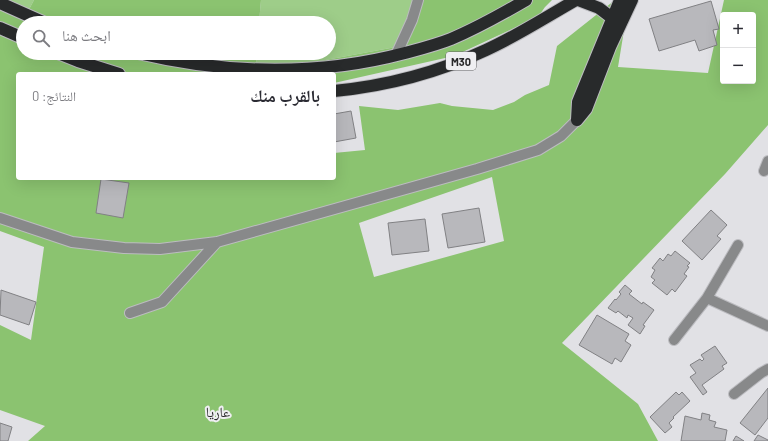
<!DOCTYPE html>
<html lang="ar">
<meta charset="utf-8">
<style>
body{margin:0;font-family:Barlow,"Noto Naskh Arabic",sans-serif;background:#f2f2f3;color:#2b2b33;direction:rtl}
.controls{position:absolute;right:12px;top:12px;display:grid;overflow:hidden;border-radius:4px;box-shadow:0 4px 16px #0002}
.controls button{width:36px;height:36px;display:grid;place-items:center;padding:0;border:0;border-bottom:1px solid #e1e1e2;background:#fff;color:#2b2b33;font:20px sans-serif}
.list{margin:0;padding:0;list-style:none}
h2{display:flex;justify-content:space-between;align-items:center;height:52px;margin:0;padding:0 16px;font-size:17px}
h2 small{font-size:13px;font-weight:400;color:#7c7c81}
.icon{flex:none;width:22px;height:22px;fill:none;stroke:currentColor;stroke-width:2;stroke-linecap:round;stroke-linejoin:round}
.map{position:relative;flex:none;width:768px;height:441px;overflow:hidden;direction:ltr}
.search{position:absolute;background:#fff;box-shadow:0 4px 16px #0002;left:16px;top:16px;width:320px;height:44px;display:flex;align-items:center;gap:10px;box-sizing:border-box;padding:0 14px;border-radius:22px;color:#7c7c81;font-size:15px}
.panel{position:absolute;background:#fff;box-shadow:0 4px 16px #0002;left:16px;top:72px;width:320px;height:108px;border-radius:4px;direction:rtl}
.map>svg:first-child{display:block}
.green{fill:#9ecd89}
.forest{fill:#8bc370;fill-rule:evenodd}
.building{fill:#b8b8bc;stroke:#818184}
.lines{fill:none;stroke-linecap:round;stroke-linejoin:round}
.minor-casing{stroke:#bcbcc0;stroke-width:12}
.highway-casing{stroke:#bcbcc0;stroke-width:14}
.minor{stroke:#88898a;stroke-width:10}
.highway{stroke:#282a2b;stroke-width:12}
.labels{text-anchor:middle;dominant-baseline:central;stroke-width:4;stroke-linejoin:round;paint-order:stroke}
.shield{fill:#efeff2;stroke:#646466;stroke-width:1}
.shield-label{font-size:11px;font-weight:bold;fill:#29292a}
.quarter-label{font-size:14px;fill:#29292a;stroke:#efeff2}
</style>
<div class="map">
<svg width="768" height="441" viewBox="0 0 768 441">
<rect width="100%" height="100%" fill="#e1e1e5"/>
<path class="green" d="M0,0h34l-9,17z
M261,0h155l-20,47 -141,26 2,-20h72v-30h-70z"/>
<path class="forest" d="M34,0h227l-2,23h-236v30h234l-2,20 141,-26 20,-47h136l-7,7 -7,10 -84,39 -120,27v-9h-316v104h316v-25l31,-3 -6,-44 39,4 42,-7 12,3 41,4 21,-8 11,-7 24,-10 8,-39 58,-46h14l-11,67 90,6 16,-73h44v125l-43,49 -163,169 76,61 20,37h-630l17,-15 -45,-16v-85l31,15 13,-93 -44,-16v-222l25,8zM723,15h30v66h-30zM492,177l12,64 -130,36 -15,-54z"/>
<path class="building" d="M711,1l8,28 -6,1 4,15 -18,6 -4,-11 -36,11 -10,-32z
M351,111l5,27 -22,4v-28z
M101,179l28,4 -6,35 -27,-5z
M479,208l6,34 -37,6 -6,-34z
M711,210l16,15 -10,11 4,3 -19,21 -20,-19z
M425,219l4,32 -37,4 -4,-32z
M675,251l15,12 -3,3 2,1 -5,7 3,2 -12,16 -3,-3 -5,6 -15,-12 3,-3 -4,-3 4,-7 -3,-2 8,-10 3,3 5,-7 3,2z
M625,285l7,6 -3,3 13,10 1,-2 11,8 -11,15 2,1 -5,8 -12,-9 5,-7 -5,-3 -1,3 -9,-7 -2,2 -8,-5 7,-9 1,1 5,-6 -2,-2z
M1,290l35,12 -7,23 -29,-10z
M597,315l32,19 -4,7 6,4 -10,17 -6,-4 -3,6 -33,-19z
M715,346l12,17 -5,3 2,3 -22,16 5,7 -4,3 -13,-18 6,-4 -6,-8 10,-6 2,2 2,-2 -3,-4z
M768,388v30l-13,17 -15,-12z
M676,392l3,3 3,-3 8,9 -17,16 1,1 -5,5 3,4 -7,6 -15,-16z
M702,413l8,2 -1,5 7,2 -2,5 13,3 -2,11h-44l4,-25 16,4z
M0,423l12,4 -4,14h-8z
M758,435l10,5v1h-14z
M736,436l8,5h-11z"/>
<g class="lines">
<defs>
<path id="minor" d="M396,55l16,-35 6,-20
M764,171l4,-10
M0,218l72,24 52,6 36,1 57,-7 260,-73 61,-19 23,-14 16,-16
M707,298l61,28
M130,313l32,-11 55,-60
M674,340l33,-42 31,-53
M734,394l27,-21 7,-4"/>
<path id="highway" d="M578,0l21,8 13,10
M0,3l45,20
M0,28l23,10
M58,53l20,8 41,13
M138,53c88,21 180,23 267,0 15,-4 31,-8 46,-14 26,-11 51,-25 75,-39
M334,91c52,-5 105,-19 152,-41 31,-14 60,-33 90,-50
M577,120l9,-11 24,-62 22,-47
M577,120l1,-18 42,-102"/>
</defs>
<use href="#minor" class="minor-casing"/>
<use href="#highway" class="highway-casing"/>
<use href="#minor" class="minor"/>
<use href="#highway" class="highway"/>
</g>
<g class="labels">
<rect class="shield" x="446" y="52" width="30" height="18" rx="3"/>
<g class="shield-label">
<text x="461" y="61">M30</text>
</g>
<g class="quarter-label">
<text x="218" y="411">عاريا</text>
</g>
</g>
</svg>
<div class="controls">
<button>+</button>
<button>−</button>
</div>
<div class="search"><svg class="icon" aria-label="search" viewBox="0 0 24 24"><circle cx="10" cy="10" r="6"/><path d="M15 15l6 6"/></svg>ابحث هنا</div>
<section class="panel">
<h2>بالقرب منك<small>النتائج: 0</small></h2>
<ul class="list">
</ul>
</section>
</div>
